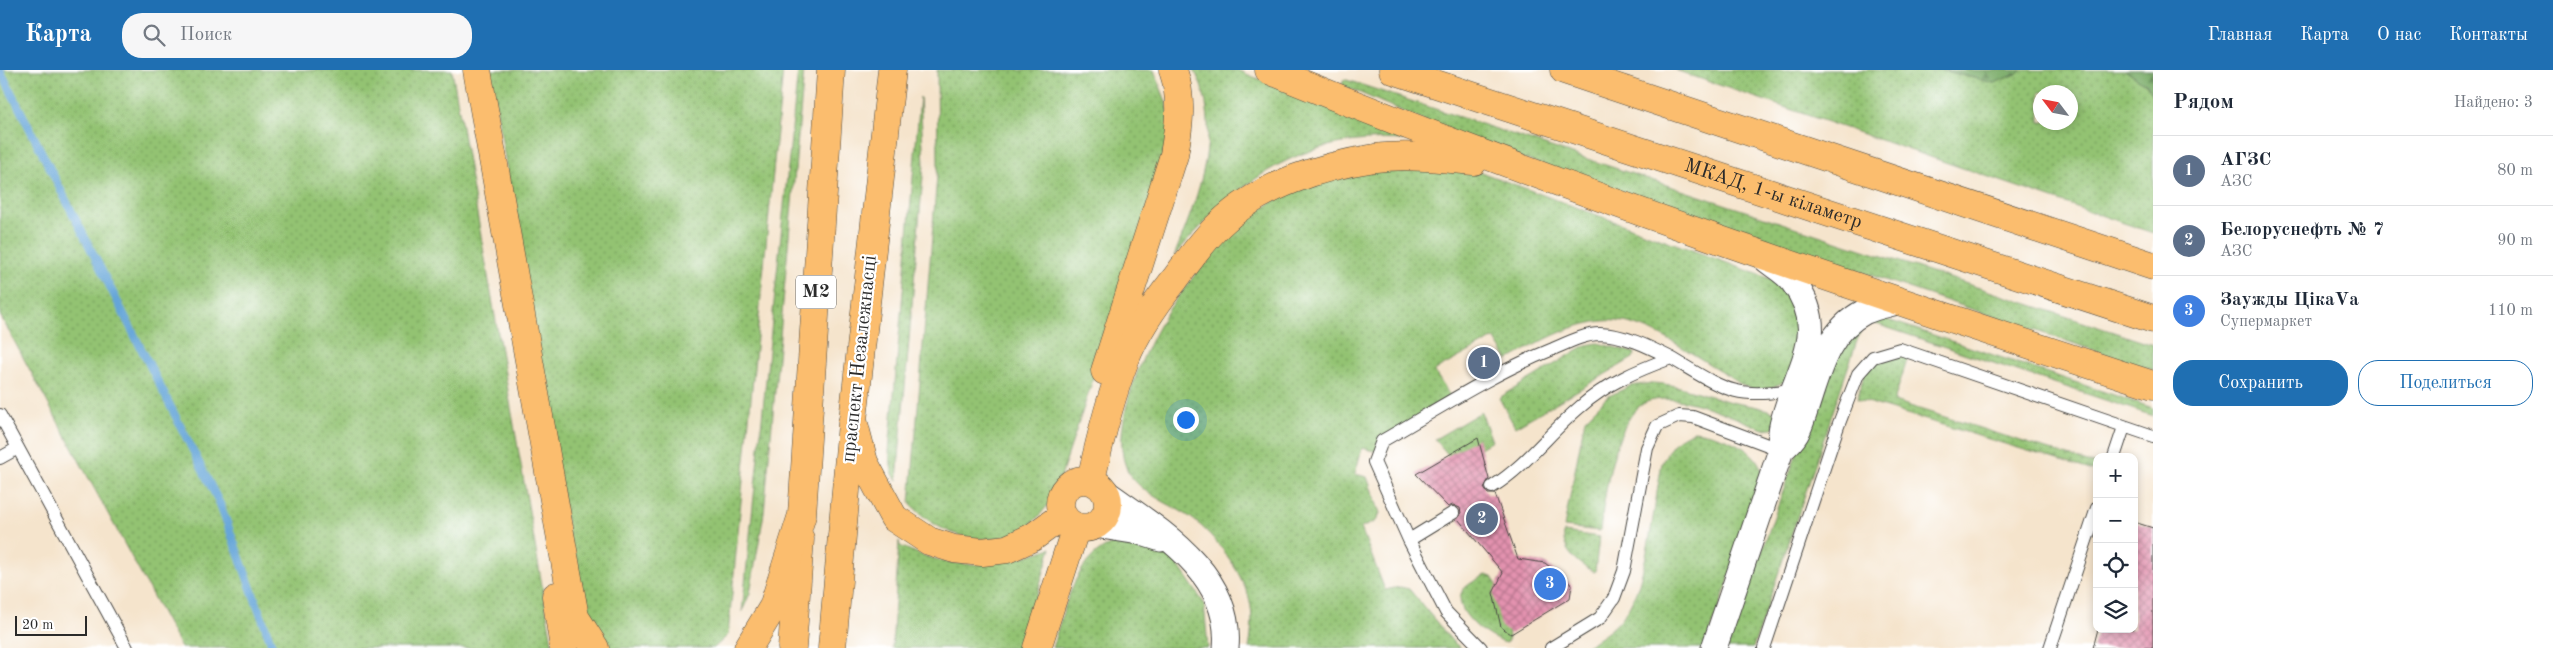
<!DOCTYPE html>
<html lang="ru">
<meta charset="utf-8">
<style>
body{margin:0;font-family:"Old Standard TT",serif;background:#f6f6f7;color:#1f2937}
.controls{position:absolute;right:15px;bottom:15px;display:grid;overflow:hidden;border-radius:10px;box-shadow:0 2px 8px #0003}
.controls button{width:45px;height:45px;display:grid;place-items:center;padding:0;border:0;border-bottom:1px solid #e0e1e3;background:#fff;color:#1f2937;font:25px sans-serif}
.compass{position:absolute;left:2033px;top:15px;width:45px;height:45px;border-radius:50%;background:#fff;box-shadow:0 2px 8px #0003;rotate:302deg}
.scale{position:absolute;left:15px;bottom:12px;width:72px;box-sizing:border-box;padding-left:5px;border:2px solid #2b2b2b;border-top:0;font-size:14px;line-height:18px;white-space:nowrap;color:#2b2b2b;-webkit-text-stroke:4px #fff;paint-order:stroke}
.you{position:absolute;left:1185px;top:349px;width:18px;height:18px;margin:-12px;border:4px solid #fff;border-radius:50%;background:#1a73e8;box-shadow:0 0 0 8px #1a73e833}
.badge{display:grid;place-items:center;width:32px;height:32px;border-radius:50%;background:#1f6fb2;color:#fff;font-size:16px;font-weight:700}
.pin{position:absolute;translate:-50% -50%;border:2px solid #fff;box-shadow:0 1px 5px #0006}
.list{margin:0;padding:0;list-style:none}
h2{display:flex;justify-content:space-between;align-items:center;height:65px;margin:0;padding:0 20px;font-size:21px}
h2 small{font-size:16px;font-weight:400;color:#747a83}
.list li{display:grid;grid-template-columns:32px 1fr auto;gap:15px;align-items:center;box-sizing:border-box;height:70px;padding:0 20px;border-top:1px solid #e0e1e3}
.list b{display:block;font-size:19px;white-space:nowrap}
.list p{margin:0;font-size:16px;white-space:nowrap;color:#747a83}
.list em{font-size:16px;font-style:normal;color:#747a83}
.actions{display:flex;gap:10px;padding:15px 20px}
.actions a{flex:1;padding:11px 0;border:1px solid #1f6fb2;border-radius:20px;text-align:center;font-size:18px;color:#1f6fb2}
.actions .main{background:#1f6fb2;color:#fff}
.icon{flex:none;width:28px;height:28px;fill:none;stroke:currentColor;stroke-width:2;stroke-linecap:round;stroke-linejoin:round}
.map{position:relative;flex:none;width:2153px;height:578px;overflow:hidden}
header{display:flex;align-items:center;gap:30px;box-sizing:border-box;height:70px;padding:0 25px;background:#1f6fb2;color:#fff}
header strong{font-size:24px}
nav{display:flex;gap:28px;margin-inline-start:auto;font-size:18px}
.search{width:350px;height:45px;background:#f6f6f7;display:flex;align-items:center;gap:12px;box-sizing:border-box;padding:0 18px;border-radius:20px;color:#747a83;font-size:19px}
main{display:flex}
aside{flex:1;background:#fff}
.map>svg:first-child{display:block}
.grass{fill:url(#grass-dots);stroke:#5f774e;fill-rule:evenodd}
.forest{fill:url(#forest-firs);stroke:#506a48}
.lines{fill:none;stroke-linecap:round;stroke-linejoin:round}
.stream{stroke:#65a5d8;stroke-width:8}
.building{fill:url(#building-cross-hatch)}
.service-casing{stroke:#494743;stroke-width:14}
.minor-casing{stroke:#494743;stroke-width:27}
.primary-casing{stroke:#494743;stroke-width:29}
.trunk-casing{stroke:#494743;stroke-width:29}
.service{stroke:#fff;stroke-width:12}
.minor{stroke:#fff;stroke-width:25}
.primary{stroke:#fbbd6e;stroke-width:28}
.trunk{stroke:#fbbd6e;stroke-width:28}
.labels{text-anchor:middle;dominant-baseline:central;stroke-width:4.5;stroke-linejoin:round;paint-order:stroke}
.shield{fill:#fff;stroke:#6b6b6b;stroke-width:1}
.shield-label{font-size:19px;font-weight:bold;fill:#2b2b2b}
.street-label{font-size:20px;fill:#2b2b2b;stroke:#fff}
</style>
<header>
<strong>Карта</strong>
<div class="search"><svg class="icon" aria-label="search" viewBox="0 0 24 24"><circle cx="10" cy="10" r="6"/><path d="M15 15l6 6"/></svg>Поиск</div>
<nav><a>Главная</a><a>Карта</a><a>О нас</a><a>Контакты</a></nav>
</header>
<main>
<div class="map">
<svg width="2153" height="578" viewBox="0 0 2153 578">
<defs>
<pattern id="grass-dots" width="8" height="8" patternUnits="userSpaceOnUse" patternTransform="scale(1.25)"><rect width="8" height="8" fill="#93c372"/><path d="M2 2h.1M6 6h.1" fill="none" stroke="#789f5e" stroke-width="1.8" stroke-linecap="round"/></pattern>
<pattern id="forest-firs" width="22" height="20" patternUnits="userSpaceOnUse" patternTransform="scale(1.25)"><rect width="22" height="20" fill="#76a964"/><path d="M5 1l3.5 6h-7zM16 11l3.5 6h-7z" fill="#618a53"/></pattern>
<pattern id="building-cross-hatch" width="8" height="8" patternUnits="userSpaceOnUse" patternTransform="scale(1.25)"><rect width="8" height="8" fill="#e392af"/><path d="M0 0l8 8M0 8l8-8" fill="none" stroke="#b8778f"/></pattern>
</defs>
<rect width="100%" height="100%" fill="#fff"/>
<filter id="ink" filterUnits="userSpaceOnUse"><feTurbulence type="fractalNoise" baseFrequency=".02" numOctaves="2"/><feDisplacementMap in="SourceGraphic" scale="10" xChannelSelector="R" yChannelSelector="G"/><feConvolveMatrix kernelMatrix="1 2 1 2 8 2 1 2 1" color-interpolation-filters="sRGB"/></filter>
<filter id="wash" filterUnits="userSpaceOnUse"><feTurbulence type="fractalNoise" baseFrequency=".0096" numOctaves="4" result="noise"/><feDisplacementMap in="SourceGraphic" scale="20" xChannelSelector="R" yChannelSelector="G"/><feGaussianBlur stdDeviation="1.12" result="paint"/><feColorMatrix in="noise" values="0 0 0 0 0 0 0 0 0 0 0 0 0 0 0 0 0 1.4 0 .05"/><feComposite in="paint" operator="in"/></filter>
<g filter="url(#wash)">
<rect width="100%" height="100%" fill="#f5e4cc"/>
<path class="grass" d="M0,0h452l101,578h-372l-181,-333z
M490,0h293l-55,565 -14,13h-103l-19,-24 -13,-28z
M798,0h6l-40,443 -14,80 -8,19z
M937,0h217l14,37 2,22 -36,127 -80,241c-8,10 -16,22 -26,29 -37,26 -91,10 -118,-23l28,-339z
M1194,0h43l167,70c-106,-6 -164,40 -230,116 23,-56 52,-128 20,-186z
M1675,0h266l53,13 25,-10 2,-3h103l22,14 7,11v138zM2040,22h30v30h-30z
M1344,9l809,266v25l-685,-230 -126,-55z
M920,27l4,67 -27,317 -5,-9 -3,-21z
M1383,96l84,1 309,114 27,27 -11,70c-13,6 -28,15 -43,10 -8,-2 -16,-10 -23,-14 -35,-19 -82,-58 -124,-53 -37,5 -62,21 -94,39l-14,-22 -60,33 16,25 -75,55 -13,-3 -7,26 12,3 13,36 -4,8 -15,7 24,62 15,-3 9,2 44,53 8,6h-212c3,-17 5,-40 -2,-56 -10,-26 -31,-55 -53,-72 -22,-17 -57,-26 -68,-53 -17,-41 20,-124 44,-159 23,-34 67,-84 102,-106 32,-19 75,-26 111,-36z
M1873,245l280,93v8l-289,-96 -111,328h-26l73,-204 28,-86 21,-34 9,-6z
M1598,273l37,10 -2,5 -118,69 -16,-29 87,-53z
M1886,280l22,7 -14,44 203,64v7l-240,-73 10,-35z
M1652,313c29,1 51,12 79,19 17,4 33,4 47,13l-5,13 -10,1c-31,-12 -80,-37 -113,-28 -35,8 -46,100 -50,130l-36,-4 21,-108 22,-22 23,-11z
M1481,342l11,29 -37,22 -20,-24z
M1694,361c20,2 56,14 65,33 3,5 4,10 5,15l-59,169h-122c15,-9 32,-19 42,-34 22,-30 29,-111 37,-151 8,-17 14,-25 32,-32z
M1564,462l35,5 -4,35c-15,-6 -34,-21 -31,-40z
M1123,470l33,7 20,15 28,41 4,45h-156c11,-32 19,-79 50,-99 6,-4 14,-6 21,-9z
M899,471l1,5c56,26 94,22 151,2l-30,100h-129z
M1485,505l7,2 11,17 6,43 -2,6c-17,-2 -58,-33 -44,-53 4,-6 16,-11 22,-15z"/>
<path class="forest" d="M1941,0h80l-2,3 -25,10z
M2124,0h29v25l-7,-11z"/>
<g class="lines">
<path class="stream" d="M0,0l220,434 53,144"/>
</g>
<g id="blocks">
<path class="building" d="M1478,368l11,41 -5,9 4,6h7l23,65 27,4 27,22 -2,13 -59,36 -10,-7 -8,-34 10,-20 -45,-54 3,-6 -1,-5 -7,-3 -5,2 -32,-33z
M2134,452l19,6v120h-60l5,-19h36z"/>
</g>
</g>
<g filter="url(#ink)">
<use href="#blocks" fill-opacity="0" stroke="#494743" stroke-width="1"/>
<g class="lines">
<defs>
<path id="service" d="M0,345l127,233
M2114,387l10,-30
M0,388l18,-10
M1492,417c35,-22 57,-54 88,-80 27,-24 58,-37 91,-49 50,29 63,43 123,31
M1453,443l-44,27 37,72 35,36
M1409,470l-35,-78 8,-21c56,-32 111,-68 171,-92 14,-6 31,-15 47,-15 26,1 49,13 71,24
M1551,578l49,-30 14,-20 10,-27 23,-123 10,-22 22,-10 14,1 88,33
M1764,578l74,-222 20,-52 15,-17 27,-8 253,87
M2050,578l47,-140"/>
<path id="minor" d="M1781,380c17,-14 18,-21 25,-42 12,-36 21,-77 58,-96 10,-5 22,-7 33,-10
M1105,422c53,38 128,81 121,156
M1095,455l44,7 22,7
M1714,578l67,-198c-2,-20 2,-29 8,-48 16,-45 37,-77 4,-120 -7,-10 -21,-17 -30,-25"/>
<path id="primary" d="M792,578l8,-109
M832,578l20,-225"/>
<g id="trunk">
<path d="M477,0l98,547 20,31"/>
<path d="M892,0l-39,350 11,42 30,56 35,23 25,8 28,3 25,-3 26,-12 29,-21"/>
<path d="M1269,0c290,119 586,218 884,315"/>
<path id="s1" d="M1393,0l760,249"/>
<path d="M1564,0l589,196"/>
<path d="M1105,301l69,-216c5,-29 9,-56 -1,-85"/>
<circle cx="1084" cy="434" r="24"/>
<path d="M1091,410c9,-41 19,-82 34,-120 11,-29 31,-57 50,-81 14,-19 28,-39 45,-55 40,-39 102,-58 155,-66 32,-4 67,0 99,3"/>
<path d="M556,526l8,52"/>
<path d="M748,578l25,-41 29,-92 29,-445"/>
<path d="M1037,578l39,-121"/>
</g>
</defs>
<use href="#service" class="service-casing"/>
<use href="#minor" class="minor-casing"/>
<use href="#primary" class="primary-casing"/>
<use href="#trunk" class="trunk-casing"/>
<use href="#service" class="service"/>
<use href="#minor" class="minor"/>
<use href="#primary" class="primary"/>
<use href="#trunk" class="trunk"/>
</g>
</g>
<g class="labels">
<rect class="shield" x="796" y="205.5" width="40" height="33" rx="4"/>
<g class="shield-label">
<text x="816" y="222">М2</text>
</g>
<g class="street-label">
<text stroke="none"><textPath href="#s1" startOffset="400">МКАД, 1-ы кіламетр</textPath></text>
<text transform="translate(860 289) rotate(-84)">праспект Незалежнасці</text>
</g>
</g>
</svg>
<div class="controls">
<button>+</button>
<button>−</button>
<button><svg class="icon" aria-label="locate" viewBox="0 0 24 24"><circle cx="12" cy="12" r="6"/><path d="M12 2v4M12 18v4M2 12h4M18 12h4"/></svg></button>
<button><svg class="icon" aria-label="layers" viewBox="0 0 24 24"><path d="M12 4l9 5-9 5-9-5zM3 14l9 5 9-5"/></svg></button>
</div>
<svg class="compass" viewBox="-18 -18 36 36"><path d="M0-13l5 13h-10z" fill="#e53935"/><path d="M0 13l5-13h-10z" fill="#747a83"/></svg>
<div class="scale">20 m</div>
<div class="you"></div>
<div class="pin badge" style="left:1484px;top:293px;background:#5c6f8a">1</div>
<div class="pin badge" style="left:1482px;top:449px;background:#5c6f8a">2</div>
<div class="pin badge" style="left:1550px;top:514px;background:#3f7fe0">3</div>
</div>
<aside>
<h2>Рядом<small>Найдено: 3</small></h2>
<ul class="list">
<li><span class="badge" style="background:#5c6f8a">1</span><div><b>АГЗС</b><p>АЗС</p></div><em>80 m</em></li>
<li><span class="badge" style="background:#5c6f8a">2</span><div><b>Белоруснефть № 7</b><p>АЗС</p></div><em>90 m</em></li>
<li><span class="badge" style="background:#3f7fe0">3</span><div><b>Заужды ЦікаVа</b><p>Супермаркет</p></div><em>110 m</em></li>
</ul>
<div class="actions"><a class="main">Сохранить</a><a>Поделиться</a></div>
</aside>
</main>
